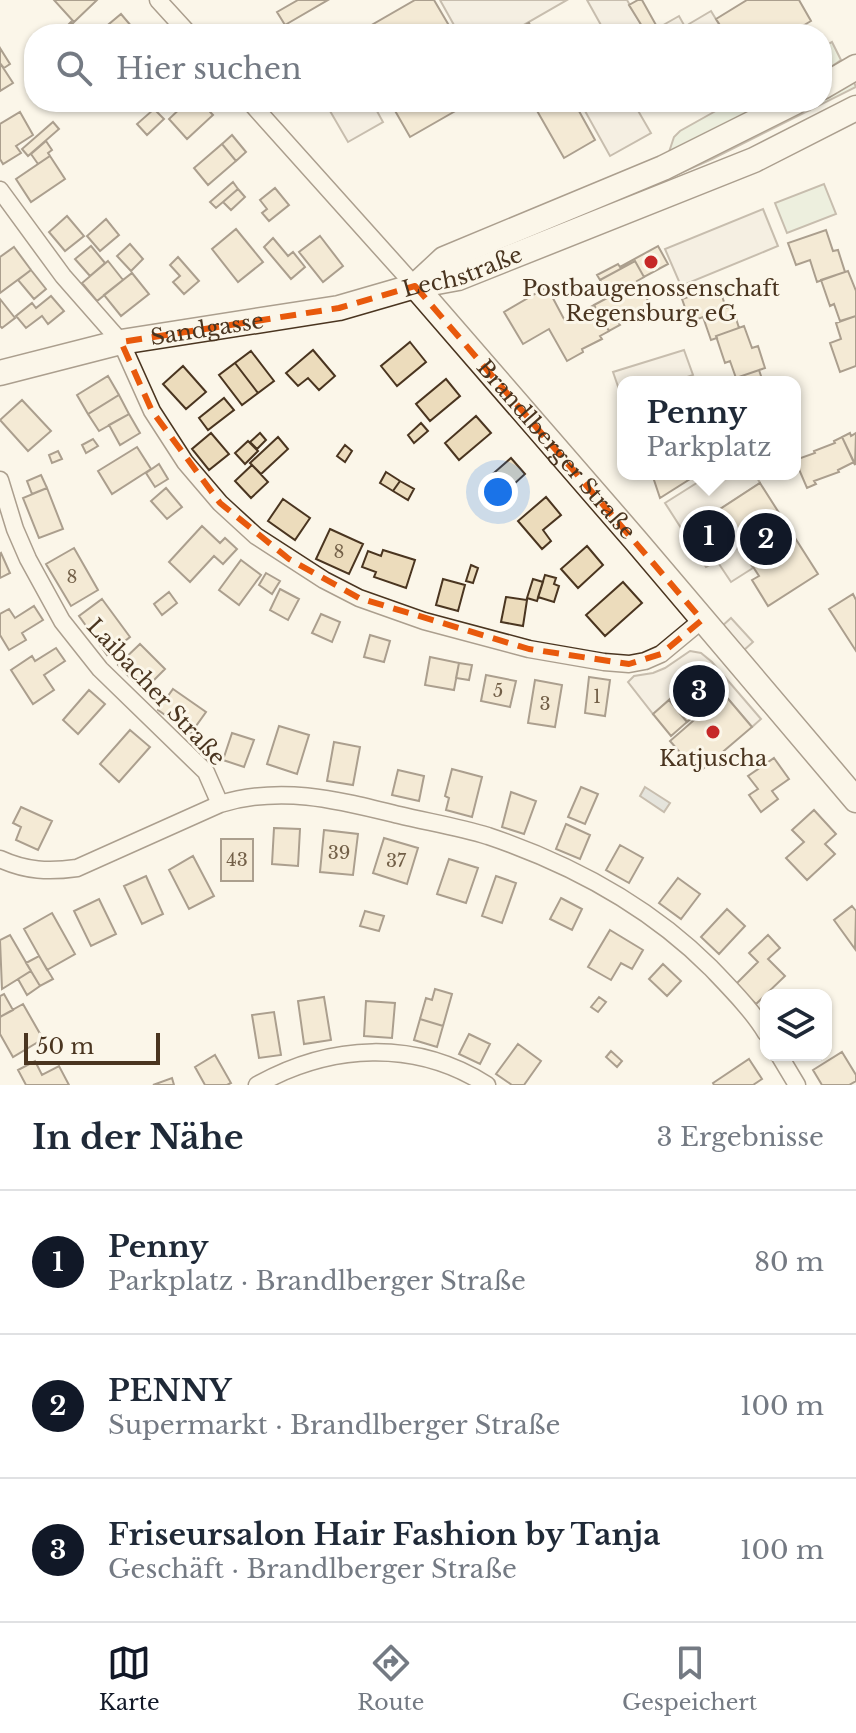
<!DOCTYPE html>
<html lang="de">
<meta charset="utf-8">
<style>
body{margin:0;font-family:"Libre Baskerville",serif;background:#f2f2f3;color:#1f2937}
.controls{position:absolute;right:24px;bottom:24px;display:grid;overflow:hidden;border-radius:16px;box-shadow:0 2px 6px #0004}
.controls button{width:72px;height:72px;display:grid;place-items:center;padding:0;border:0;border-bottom:2px solid #e0e1e3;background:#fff;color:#1f2937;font:40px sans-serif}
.scale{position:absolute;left:24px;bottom:20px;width:136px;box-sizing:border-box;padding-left:8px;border:4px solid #4a3520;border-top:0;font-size:22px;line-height:28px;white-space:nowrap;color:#4a3520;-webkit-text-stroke:6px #fbf6e9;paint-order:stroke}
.you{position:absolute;left:498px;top:492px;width:28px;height:28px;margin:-20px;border:6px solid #fff;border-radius:50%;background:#1a73e8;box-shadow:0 0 0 12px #1a73e833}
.badge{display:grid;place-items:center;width:52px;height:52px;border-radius:50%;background:#111827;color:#fff;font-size:26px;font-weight:700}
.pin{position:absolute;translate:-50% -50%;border:4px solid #fff;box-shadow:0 2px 8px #0006}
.popup{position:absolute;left:617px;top:376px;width:184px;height:104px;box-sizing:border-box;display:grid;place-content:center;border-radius:16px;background:#fff;filter:drop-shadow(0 2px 6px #0005);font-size:26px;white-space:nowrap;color:#747a83}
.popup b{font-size:30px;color:#1f2937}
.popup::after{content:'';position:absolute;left:50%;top:100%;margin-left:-16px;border:16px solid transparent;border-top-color:#fff}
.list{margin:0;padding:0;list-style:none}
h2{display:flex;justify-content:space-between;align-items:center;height:104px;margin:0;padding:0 32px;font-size:34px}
h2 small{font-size:26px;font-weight:400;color:#747a83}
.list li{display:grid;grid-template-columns:52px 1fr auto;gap:24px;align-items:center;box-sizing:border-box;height:144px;padding:0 32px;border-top:2px solid #e0e1e3}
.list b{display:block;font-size:30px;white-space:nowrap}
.list p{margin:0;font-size:26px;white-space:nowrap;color:#747a83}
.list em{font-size:26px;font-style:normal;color:#747a83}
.icon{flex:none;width:44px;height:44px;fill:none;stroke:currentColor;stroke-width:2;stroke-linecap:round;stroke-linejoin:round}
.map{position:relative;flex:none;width:856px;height:1085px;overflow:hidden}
.search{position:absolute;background:#fff;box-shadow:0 2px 6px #0004;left:24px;right:24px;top:24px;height:88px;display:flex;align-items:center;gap:20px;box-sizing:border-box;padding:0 28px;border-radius:32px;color:#747a83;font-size:30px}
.sheet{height:536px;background:#fff}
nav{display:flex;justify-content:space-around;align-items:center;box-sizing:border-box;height:112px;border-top:2px solid #e0e1e3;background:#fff;font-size:22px;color:#747a83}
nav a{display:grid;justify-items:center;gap:4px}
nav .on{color:#111827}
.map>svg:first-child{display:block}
.green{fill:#dce7d0;stroke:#887966;stroke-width:2}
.parking{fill:#ede7d9;stroke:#887966;stroke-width:2}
.water{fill:#c9cecd;stroke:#887966;stroke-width:2}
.building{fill:#ecdcbc;stroke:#4a3520;stroke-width:2}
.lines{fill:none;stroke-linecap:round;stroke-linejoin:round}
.street-casing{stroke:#4a3520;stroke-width:19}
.secondary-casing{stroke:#4a3520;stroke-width:27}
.street{stroke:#fbf6e9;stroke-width:16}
.secondary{stroke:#fbf6e9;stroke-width:24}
.marked{fill:none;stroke:#e8590c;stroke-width:6;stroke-dasharray:16 10;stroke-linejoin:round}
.poi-dot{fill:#c62828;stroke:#fbf6e9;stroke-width:3}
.labels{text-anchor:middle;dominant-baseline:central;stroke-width:6;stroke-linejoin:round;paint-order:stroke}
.number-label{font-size:18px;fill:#725f47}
.street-label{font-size:22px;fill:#4a3520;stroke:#fbf6e9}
.poi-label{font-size:22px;fill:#4a3520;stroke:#fbf6e9}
</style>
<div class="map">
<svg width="856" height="1085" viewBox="0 0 856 1085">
<rect width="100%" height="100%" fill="#fbf6e9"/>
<path class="green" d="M832,42l9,18 -19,13v-25z
M853,80l3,7 -144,72 -157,70 10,-9 208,-96 40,-22h9v-5z
M730,103l23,5 1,3 -85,41 5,-15 6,-6z
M824,184l12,30 -49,19 -12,-30z"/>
<path class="parking" d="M440,0h127l-59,34h-49z
M587,0h40l18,31 11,-6 2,3 21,-12 10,18h-83z
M711,11l14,23h-30l-6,-10z
M341,102h31l11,20 -35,20 -18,-31z
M580,102h53l18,31 -41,23z
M763,209l15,37 -97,40 -16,-37z
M684,350l9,25 -20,7h-50l-1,16 -9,-26z
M711,474h44l5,9 -43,28 36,57 -22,14 -14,-21 -11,6 -41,-64z
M731,618l22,24 -10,9 -22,-24z
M690,651l11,2 11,9 49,57 -9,8 -49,-57 -50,44 -25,-32 6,-6 19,-3 12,-5z"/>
<path class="water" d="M645,787l25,16 -6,9 -24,-16z"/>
<path class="building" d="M54,0h43l-23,22z
M298,0h30l-43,25 -8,-13z
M415,0h19l20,34h-23l-2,-4 -8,4h-65z
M638,0h4l14,25 -11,6 -16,-26z
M747,0h52l12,21 -22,13h-56l-3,-4 -5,3 -9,-14z
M121,14l17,20h-41z
M71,22l11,12h-23z
M529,23l6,11h-25z
M0,48l10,16 -6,4 -4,-5z
M0,63l13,20 -13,8z
M187,102h14l12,13 -26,24 -18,-20z
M390,102h81l-61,35z
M532,102h42l21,38 -31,18z
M154,109l10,10 -17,16 -10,-11z
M20,112l13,23 -17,11 5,7 -18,11 -3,-5v-35z
M53,122l6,7 -31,27 -6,-7z
M232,135l14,17 -10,9 -14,-17z
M46,141l6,9 -4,3 2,3 -12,8 -7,-10z
M222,144l14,17 -28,24 -14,-17z
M50,156l15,23 -34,23 -15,-23z
M233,182l5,7 -22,19 -6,-6z
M275,188l14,17 -20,16 -7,-8 5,-4 -7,-9z
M238,189l7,8 -14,13 -8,-8z
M67,216l17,20 -19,15 -16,-19z
M106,219l13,16 -19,16 -13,-15z
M236,229l27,33 -25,20 -26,-33z
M826,230l7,21 5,-1 7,22 -28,10 -7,-22 -14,5 -8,-22z
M320,236l23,30 -20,16 -24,-30z
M273,238l15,18 5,-4 12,15 -14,12 -27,-32z
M130,244l13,15 -12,12 -14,-15z
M91,246l14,17 -15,13 -15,-17z
M658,246l10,18 -24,13 -9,-16 -35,19 -3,-5 21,-11 2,3z
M14,247l17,23 -31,23v-36z
M178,257l21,24 -15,13 -11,-12 7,-6 -10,-11z
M108,261l15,19 -26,21 -15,-18z
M635,261l9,16 -7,4 13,23 -32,18 2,3 -11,6 -15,-26 15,-8 -9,-17z
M31,270l15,19 -12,10 -16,-19z
M848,271l8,20v25l-16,5 -6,-17 -4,2 -9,-26z
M132,273l17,21 -28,22 -17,-21z
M547,287l18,34 29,-16 15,26 -9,5 2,3 -20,10 1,3 -16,9 -18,-32 -26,15 -19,-32z
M719,287l7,21 6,-2 7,22 -23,8 1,2 -6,2 -8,-23 -13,5 -8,-23z
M51,296l13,15 -16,13 -6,-8 -16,12 -10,-12 16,-13 4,5z
M0,299l15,19 -13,10 -2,-2z
M856,316v50l-16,6 -10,-29 11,-4 -5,-16z
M744,326l8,22 6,-2 7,22 -29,10 -6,-17 -5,2 -9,-27z
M410,342l16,20 -29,24 -16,-20z
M313,350l22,26 -16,14 -11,-12 -10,8 -12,-13z
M251,351l23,30 -16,12 -23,-30z
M235,363l23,30 -16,12 -23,-30z
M183,366l23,26 -20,17 -23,-25z
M759,370l4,12h-32l-1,-2z
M108,376l11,19 -31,19 -11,-19z
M446,379l14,17 -30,25 -14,-17z
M119,395l10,19 -30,17 -11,-17z
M224,398l10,12 -26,20 -9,-12z
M22,400l29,31 -23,20 -28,-31z
M129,414l11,19 -20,12 -11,-20z
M476,416l15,17 -32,27 -14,-17z
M421,423l7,8 -14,12 -6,-8z
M211,433l18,21 -20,16 -17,-21z
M260,433l6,7 -9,9 -7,-7z
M850,433l1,3 5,-3 -1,32 -13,-28z
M278,437l10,12 -27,25 -11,-11z
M842,437l12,25 -16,8 1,2 -25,9 2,3 -9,4 -12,-28 20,-7 -1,-2 21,-8 -1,-2z
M93,439l5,7 -12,7 -4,-8z
M248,441l10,10 -13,13 -10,-11z
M345,445l7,6 -7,11 -8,-6z
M137,447l14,22 -39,25 -14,-23z
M58,451l4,8 -10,4 -3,-8z
M511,458l14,16 -23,21 -14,-17z
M159,464l9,15 -13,8 -9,-14z
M252,465l16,17 -17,16 -16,-17z
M386,472l14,9 -7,10 -13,-8z
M652,474h46l-38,24z
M41,475l6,13 -15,6 -5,-13z
M400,481l14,8 -6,11 -15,-9z
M760,483l58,91 -50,32 -16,-26 7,-4 -42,-65z
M47,488l16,41 -24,9 -16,-40z
M166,488l16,19 -15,12 -16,-18z
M546,497l15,18 -18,15 8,11 -9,8 -24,-28z
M283,499l27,19 -15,22 -27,-19z
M202,526l18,17 5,-5 12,11 -14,15 -9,-8 -24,26 -21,-20z
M330,529l33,15 -14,30 -33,-15z
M587,546l16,19 -25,23 -17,-19z
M74,548l24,42 -27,16 -25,-42z
M383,550l32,10 -9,28 -32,-11 2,-5 -14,-5 6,-16 13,5z
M1,553l9,20 -10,5v-24z
M241,560l20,15 -22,30 -20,-15z
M471,565l7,3 -5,15 -7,-2z
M266,573l14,8 -8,13 -13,-9z
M545,575l11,3 -2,6 5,2 -5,16 -16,-5z
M443,579l22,6 -7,26 -22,-6z
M533,579l10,3 -6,19 -10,-3z
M623,582l19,21 -37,33 -19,-21z
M280,589l19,10 -11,21 -18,-10z
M169,592l8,11 -15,12 -8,-11z
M853,594l3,6v51l-27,-42z
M506,597l21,3 -4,26 -22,-4z
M102,599l28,38 -23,18 -28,-39z
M34,606l9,14 -21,13 4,7 -17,10 -9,-15v-21l9,-5 6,9z
M321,614l19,8 -8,20 -20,-9z
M370,635l20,6 -6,21 -20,-5z
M140,644l25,25 -22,22 -25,-26z
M56,648l9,13 -21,14 10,15 -21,14 -22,-34 21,-14 3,5z
M430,657l29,6 -5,27 -29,-5z
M459,663l13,2 -3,15 -13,-2z
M701,673l19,21 -33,28 -18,-22z
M486,675l30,6 -6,26 -29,-6z
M589,677l21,3 -5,36 -20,-3z
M535,680l27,5 -7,42 -27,-4z
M173,689l33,23 -15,21 -33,-23z
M89,690l16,14 -27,30 -15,-14z
M724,694l28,33 -54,46 -28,-32z
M669,700l18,22 -16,14 -18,-22z
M279,726l30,9 -12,39 -30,-10z
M130,730l20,17 -31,35 -19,-18z
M232,733l22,7 -10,27 -21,-7z
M334,742l26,5 -7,38 -26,-4z
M774,758l15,21 -17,12 6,8 -17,13 -12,-17 9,-6 -10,-13z
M452,769l30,8 -10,40 -26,-7 3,-12 -4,-2z
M398,770l26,6 -5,25 -27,-6z
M581,787l17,7 -13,30 -17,-7z
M511,792l25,9 -12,33 -22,-7z
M21,807l31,14 -14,29 -22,-10 5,-13 -8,-4z
M814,810l22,24 -11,10 10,10 -28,26 -21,-22 18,-16 -12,-12z
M566,824l24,11 -10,24 -24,-10z
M274,828l26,1 -2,37 -26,-2z
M324,830l34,4 -5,41 -33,-3z
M384,838l34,10 -11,36 -34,-11z
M221,839h32v42h-32z
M620,845l23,13 -14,25 -23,-13z
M193,856l21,40 -25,13 -20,-39z
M449,859l29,9 -12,35 -29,-9z
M146,876l17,38 -21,10 -18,-38z
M496,876l20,7 -14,40 -20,-7z
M678,878l22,16 -19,25 -22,-16z
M561,898l21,11 -10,21 -22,-11z
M99,899l17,35 -25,12 -17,-35z
M852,906l4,5 -1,38 -21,-29z
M727,909l18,17 -26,28 -18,-17z
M365,911l19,5 -5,15 -19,-5z
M52,913l23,41 -28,16 -23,-41z
M610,930l33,20 -11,19 -11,-6 -10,17 -23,-13z
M10,935l21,36 -29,18 -2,-49z
M768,935l12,13 -12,11 17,17 -29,28 -20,-20 22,-22 -9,-9z
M39,956l14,23 -13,7 -14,-23z
M663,964l18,17 -14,15 -18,-17z
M31,971l9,15 -13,9 -9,-16z
M435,989l17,5 -9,32 -23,-7 6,-21 6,2z
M4,994l9,16 -13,7v-21z
M324,997l7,43 -27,4 -6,-43z
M599,997l7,5 -8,10 -7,-5z
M366,1001l29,2 -3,35 -28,-2z
M23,1004l20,35 -30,18 -13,-23v-17z
M274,1012l7,43 -22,3 -7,-43z
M420,1019l23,7 -6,21 -23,-7z
M469,1034l21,10 -10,20 -21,-10z
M518,1044l23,17 -17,24h-12l-16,-11z
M611,1051l11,10 -5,6 -11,-10z
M842,1052l14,23v6l-7,4h-27l-9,-15z
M215,1055l16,28 -4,2h-22l-10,-18z
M749,1059l13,20 -9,6h-39l-1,-2z
M35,1061l7,14 17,-9 10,19h-43l-8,-15z
M172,1078l2,7h-21z"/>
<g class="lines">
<defs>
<path id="street" d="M158,0l31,34
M250,102l165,184
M0,190l63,86 58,66 31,69 33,51 35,41 36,33 68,44 35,18 65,23 105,28 75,13 25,2 16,-3 16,-7 41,-34
M0,480l15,49 13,30 34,62 38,48 106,103 14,32
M0,859c26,12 49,13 77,9l143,-64c62,-19 118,-4 179,11 29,7 60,12 89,21 83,28 161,70 223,132 19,20 41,42 55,65
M779,1055l18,30
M257,1085c73,-41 158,-46 230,0"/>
<g id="secondary">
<path d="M822,87l34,-20"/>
<path id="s1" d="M415,286l222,256 219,258"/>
<path d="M415,286l29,-27 219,-91 132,-66"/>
<path id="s2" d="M0,373l121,-31 218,-34 76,-22 43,-8 296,-118 102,-52"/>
</g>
</defs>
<use href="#street" class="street-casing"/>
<use href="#secondary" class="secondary-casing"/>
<use href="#street" class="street"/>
<use href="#secondary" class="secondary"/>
</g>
<path d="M0 0H856V1085H0ZM415,286l287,334 -41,34 -32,10 -100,-15 -170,-51 -70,-39 -69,-56 -68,-92 -31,-69 218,-34z" fill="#fbf6e9" fill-opacity=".55" fill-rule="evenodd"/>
<path class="marked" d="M415,286l287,334 -41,34 -32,10 -100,-15 -170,-51 -70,-39 -69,-56 -68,-92 -31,-69 218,-34z"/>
<g class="poi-dot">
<circle cx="651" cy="262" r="8"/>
<circle cx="713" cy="732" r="8"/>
</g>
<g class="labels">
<g class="number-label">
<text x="339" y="552">8</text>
<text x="72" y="577">8</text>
<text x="498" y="691">5</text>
<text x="597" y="697">1</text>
<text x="545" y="704">3</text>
<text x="339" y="853">39</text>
<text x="237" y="860">43</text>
<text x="396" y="861">37</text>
</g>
<g class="street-label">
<text stroke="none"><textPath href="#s2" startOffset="474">Lechstraße</textPath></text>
<text stroke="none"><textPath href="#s2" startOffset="212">Sandgasse</textPath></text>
<text stroke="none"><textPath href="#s1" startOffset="216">Brandlberger Straße</textPath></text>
<text transform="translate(156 692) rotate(47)">Laibacher Straße</text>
</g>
<g class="poi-label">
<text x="651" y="288">Postbaugenossenschaft<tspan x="651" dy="25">Regensburg eG</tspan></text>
<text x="713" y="758">Katjuscha</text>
</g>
</g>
</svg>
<div class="controls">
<button><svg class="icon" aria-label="layers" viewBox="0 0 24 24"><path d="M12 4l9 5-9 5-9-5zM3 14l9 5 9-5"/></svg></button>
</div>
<div class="scale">50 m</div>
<div class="you"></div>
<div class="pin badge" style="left:709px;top:536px">1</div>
<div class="popup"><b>Penny</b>Parkplatz</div>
<div class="pin badge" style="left:766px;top:539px">2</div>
<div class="pin badge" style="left:699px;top:691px">3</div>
<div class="search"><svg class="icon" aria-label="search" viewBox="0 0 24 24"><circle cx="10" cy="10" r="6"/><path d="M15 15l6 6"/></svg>Hier suchen</div>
</div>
<section class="sheet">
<h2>In der Nähe<small>3 Ergebnisse</small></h2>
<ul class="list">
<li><span class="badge">1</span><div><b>Penny</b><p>Parkplatz · Brandlberger Straße</p></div><em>80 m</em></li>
<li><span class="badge">2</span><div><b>PENNY</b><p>Supermarkt · Brandlberger Straße</p></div><em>100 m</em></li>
<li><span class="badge">3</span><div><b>Friseursalon Hair Fashion by Tanja</b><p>Geschäft · Brandlberger Straße</p></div><em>100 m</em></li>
</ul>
</section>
<nav>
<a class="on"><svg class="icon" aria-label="map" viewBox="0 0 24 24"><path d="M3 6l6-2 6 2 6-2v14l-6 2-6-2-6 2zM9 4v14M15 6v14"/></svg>Karte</a>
<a><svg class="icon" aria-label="directions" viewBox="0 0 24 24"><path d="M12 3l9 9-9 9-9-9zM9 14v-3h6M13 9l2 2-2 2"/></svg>Route</a>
<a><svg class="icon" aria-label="saved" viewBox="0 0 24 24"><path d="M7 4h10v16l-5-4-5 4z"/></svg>Gespeichert</a>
</nav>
